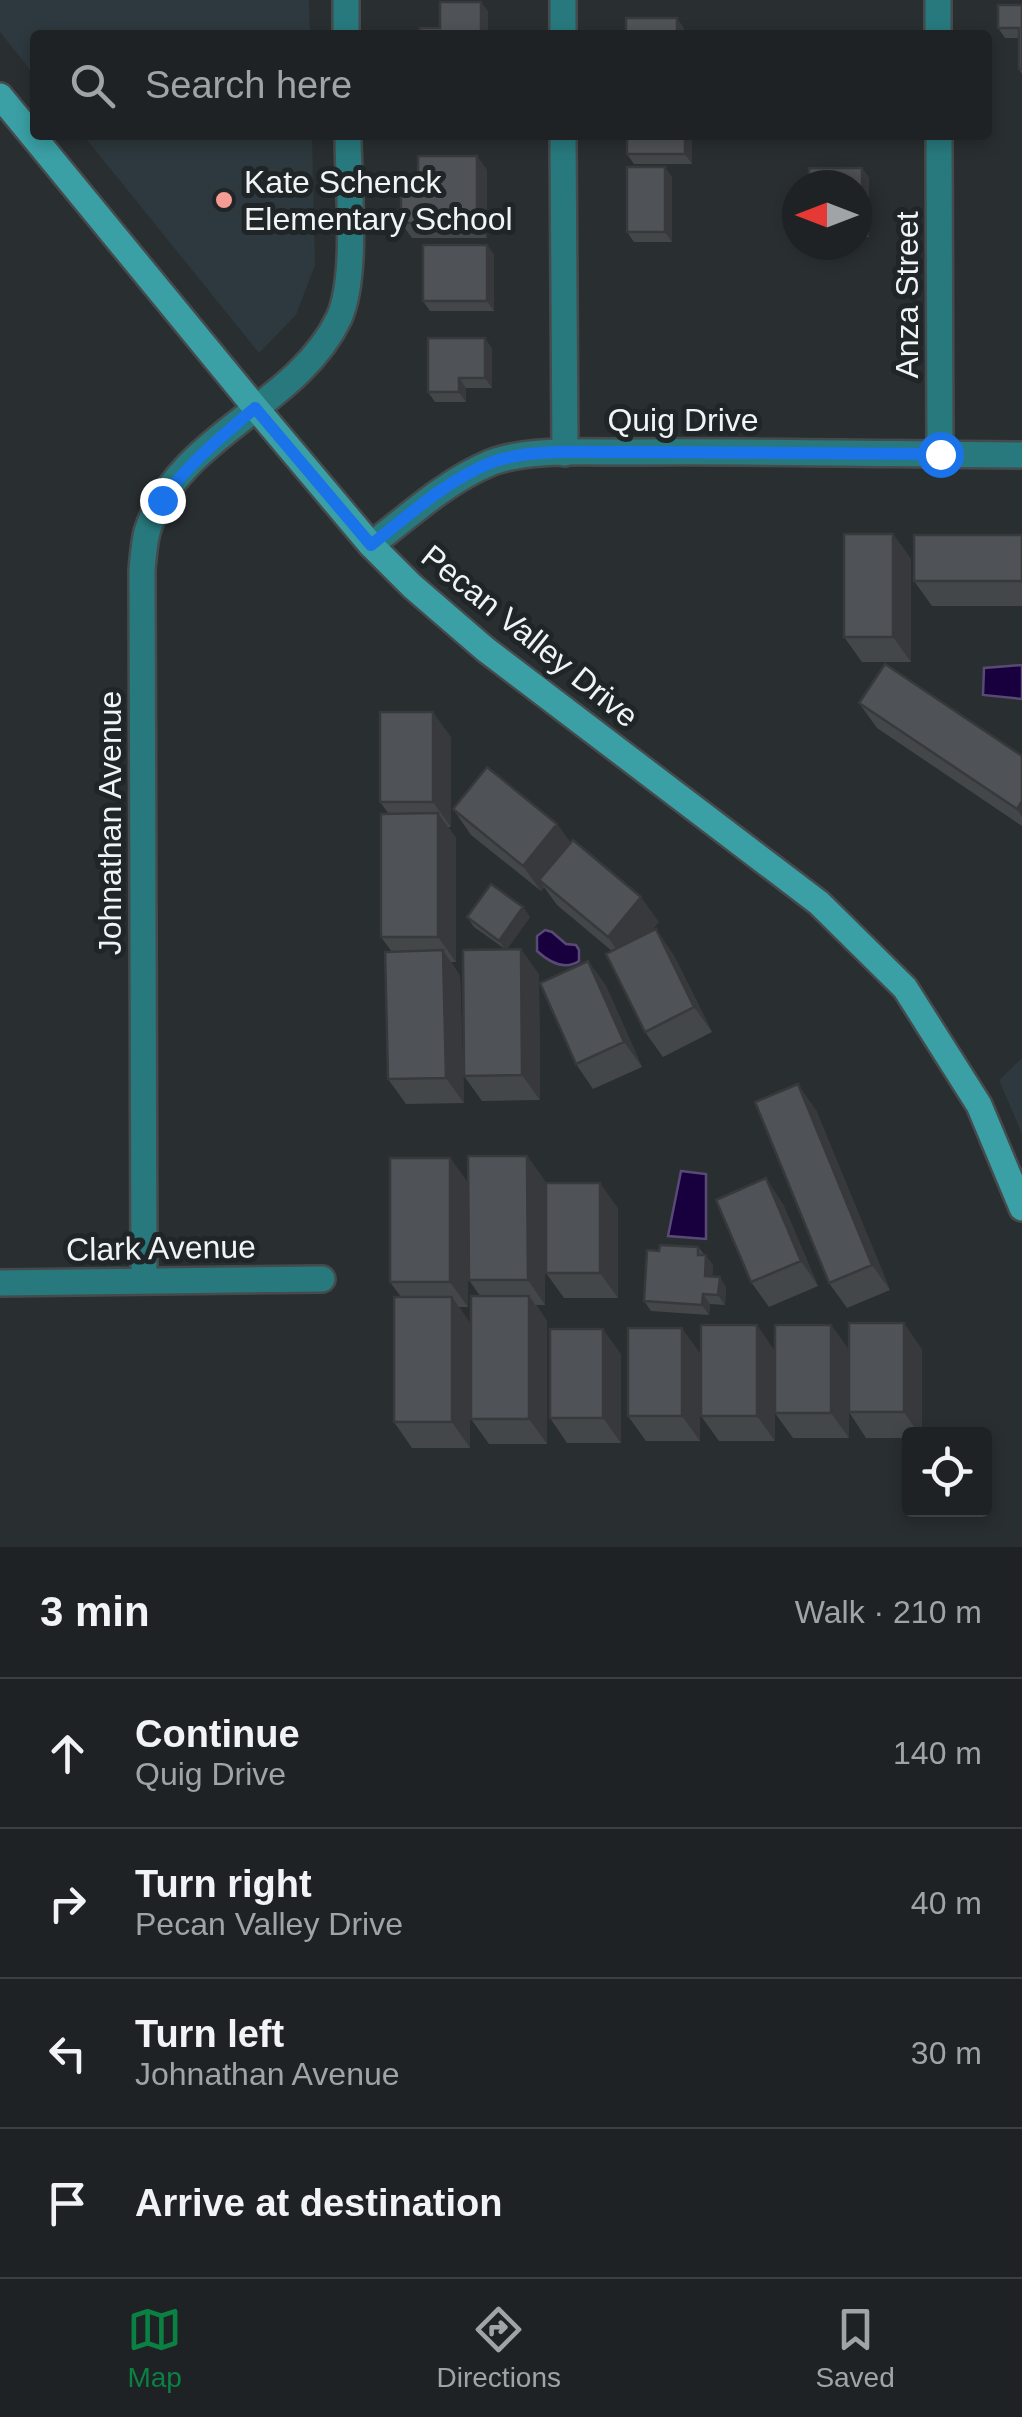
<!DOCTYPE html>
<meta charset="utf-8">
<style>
body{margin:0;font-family:Helvetica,sans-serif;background:#2c2f32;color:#f1f3f6}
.controls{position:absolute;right:30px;bottom:30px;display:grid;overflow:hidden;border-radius:10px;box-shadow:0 5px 15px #0003}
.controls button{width:90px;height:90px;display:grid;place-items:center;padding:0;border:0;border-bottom:2px solid #3c3f42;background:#1f2225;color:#f1f3f6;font:50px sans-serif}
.compass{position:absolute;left:782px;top:170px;width:90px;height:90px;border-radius:50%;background:#1f2225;box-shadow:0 5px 15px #0003;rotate:270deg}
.stop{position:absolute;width:30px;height:30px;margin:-22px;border:8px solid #1a73e8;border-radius:50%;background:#fff}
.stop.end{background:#1a73e8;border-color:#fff;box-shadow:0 2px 10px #0008}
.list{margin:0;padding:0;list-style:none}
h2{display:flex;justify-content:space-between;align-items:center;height:130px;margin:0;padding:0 40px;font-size:42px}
h2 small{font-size:32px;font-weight:400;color:#a1a4a7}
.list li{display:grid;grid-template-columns:65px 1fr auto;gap:30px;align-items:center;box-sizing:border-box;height:150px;padding:0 40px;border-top:2px solid #3c3f42}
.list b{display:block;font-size:38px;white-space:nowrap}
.list p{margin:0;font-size:32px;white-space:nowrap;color:#a1a4a7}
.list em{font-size:32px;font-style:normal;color:#a1a4a7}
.icon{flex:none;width:55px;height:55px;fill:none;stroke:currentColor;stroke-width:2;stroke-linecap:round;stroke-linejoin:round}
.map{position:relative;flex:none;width:1022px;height:1547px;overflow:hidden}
.search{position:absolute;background:#1f2225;box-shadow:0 5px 15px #0003;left:30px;right:30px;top:30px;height:110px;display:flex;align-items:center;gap:25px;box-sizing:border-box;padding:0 35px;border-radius:10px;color:#a1a4a7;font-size:38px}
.sheet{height:730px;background:#1f2225}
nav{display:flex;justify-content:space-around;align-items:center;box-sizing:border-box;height:140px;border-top:2px solid #3c3f42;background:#1f2225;font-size:28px;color:#a1a4a7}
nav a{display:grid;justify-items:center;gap:5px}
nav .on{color:#0b8043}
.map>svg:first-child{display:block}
.built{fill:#2d393e}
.water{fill:#18003e;stroke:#594975;stroke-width:2.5}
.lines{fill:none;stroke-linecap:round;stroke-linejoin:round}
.minor-casing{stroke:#454a4c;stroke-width:30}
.secondary-casing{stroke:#454a4c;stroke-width:30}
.minor{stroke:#28797d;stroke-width:25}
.secondary{stroke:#3aa0a5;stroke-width:25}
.wall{fill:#44474a}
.shaded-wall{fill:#37393c}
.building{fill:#4f5256;stroke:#37393c;stroke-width:2.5}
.route{stroke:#1a73e8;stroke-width:12}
.poi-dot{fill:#f59c94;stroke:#202527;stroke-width:4}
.labels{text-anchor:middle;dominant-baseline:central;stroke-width:10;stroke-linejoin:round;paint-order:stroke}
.poi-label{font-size:32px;fill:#f0f4f5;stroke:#202527;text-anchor:start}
.street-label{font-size:32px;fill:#f0f4f5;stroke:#202527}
</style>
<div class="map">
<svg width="1022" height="1547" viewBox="0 0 1022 1547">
<rect width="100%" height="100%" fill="#292e31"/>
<path class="built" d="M0,0h309l1,35h-275v41l-35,-44z
M83,135h229l3,130 -19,50 -37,38z
M1022,1058v76l-23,-54z"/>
<path class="water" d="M1022,665v34l-39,-4 1,-27z
M545,930l7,2 14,12 10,1 3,5v11c-15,10 -30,1 -42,-10v-15z
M681,1171l25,3v65l-38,-3z"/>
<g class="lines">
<defs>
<path id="minor" d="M346,0v35
M563,0v35
M938,0v35
M563,135l2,318
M939,135l1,320
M371,545c38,-29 74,-63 119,-82 40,-16 107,-10 151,-11 127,-1 254,2 381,3
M144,1280l-2,-710c1,-12 2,-26 5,-38 30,-97 150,-125 192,-214 19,-42 9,-135 9,-183
M0,1283l322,-4"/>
<path id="secondary" d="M0,96l255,311 116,138 41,41 73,63 334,254 86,85 74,117 43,103"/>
</defs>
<use href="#minor" class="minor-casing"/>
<use href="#secondary" class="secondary-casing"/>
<use href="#minor" class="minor"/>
<use href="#secondary" class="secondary"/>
</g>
<path class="wall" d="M1022,5v69l-3,-5v-31h-14l-7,-10z
M692,135v29h-58l-7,-10z
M477,156l10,14v68h-75l-11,-15 17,-37z
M862,168l7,10v59h-12v-52z
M672,177v65h-38l-7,-10z
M487,245l7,10v56h-64l-7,-10z
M492,348v40h-26v14h-31l-7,-10z
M893,534l18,25v103h-49l-18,-25z
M1022,535v71h-90l-18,-25z
M859,703l163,53v70l-145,-98z
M451,737v90h-3l8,11v124h-5l9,14 4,127 -58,1 -18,-25 4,-127 -11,-15 8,-123 -9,-12z
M453,809l104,15 13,18 89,80 -8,9 22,23 39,78 -49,25 -18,-25 -33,-81 -55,-46 -13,-18 -3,4 -70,-56z
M523,907l7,10 -23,32 32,25 1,126 -58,1 -18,-25 41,-127 -31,-22 -7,-10z
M588,961l18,25 36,81 -49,22 -17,-25z
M816,1110l74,180 -43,18 -18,-25z
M527,1156l18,25v124h-9l11,16v123h-58l-18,-25 9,-123 -11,-16z
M450,1158l18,25v124h-9l11,16v125h-58l-18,-26 7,-125 -11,-15z
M783,1204l35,82 -49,21 -18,-25z
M618,1208v90h-54l-18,-25z
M698,1247l15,18 -1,12 14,10 -1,18 -15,-1 -1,11 -58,-4 -7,-10 15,-50z
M701,1325l74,116h-56l-18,-25z
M831,1325l18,25v88h-56l-18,-25z
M922,1349v85h-12v4h-44l-17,-26z
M700,1353v88h-54l-18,-25z
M621,1354v89h-54l-17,-25z"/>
<path class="shaded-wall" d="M481,2l7,9v24h-7z
M677,18l7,10v7h-7z
M685,135h7v29l-7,-10z
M477,156l10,14v68l-10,-15z
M665,167l7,10v65l-7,-10z
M862,168l7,10v59l-7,-10z
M487,245l7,10v56l-7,-10z
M485,338l7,10v40l-7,-10z
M459,378l7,10v14l-7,-10z
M893,534l18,25v103l-18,-25z
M433,712l18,25v90l-18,-25z
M1022,801v16l-5,-8z
M438,813l18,25v124l-18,-25z
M557,824l18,25 -36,31 5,7 -3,4 -18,-25z
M641,897l18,25 -34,40 -17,-25z
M523,907l7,10 -24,33 -7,-9z
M656,929l17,25 39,78 -18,-25z
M521,949l18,25 1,126 -18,-25z
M443,950l17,26 4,127 -18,-25z
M588,961l18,25 36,81 -18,-25z
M798,1084l18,26 74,180 -18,-25z
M527,1156l18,25v124l-17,-25z
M450,1158l18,25v124l-18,-25z
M766,1178l17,26 35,82 -17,-25z
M600,1183l18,25v90l-18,-25z
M706,1255l7,10 -1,21 -7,-10z
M720,1277l6,10 -1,18 -7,-10z
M703,1294l7,10 -1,11 -7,-10z
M529,1296l18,25v123l-18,-25z
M452,1297l18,26v125l-18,-26z
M904,1323l18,26v85h-3l-15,-22z
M757,1325l18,26v90l-18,-25z
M831,1325l18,25v88l-18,-25z
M682,1328l18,25v88l-18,-25z
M603,1329l18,25v89l-18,-25z"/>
<path class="building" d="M440,2h41v33h-61v-7h20z
M998,5h24v64h-3v-41h-21z
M626,18h51v17h-51z
M627,135h58v19h-58z
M418,156h59v67h-76v-37h17z
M627,167h38v65h-38z
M809,168h53v59h-5v-42h-48z
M423,245h64v56h-64z
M428,338h57v40h-26v14h-31z
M844,534h49v103h-49z
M914,535h108v46h-108z
M885,664l137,92v45l-5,8 -158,-106z
M380,712h53v90h-53z
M487,767l70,57 -34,42 -70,-57z
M438,813v124h-57v-123z
M573,840l68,57 -33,40 -69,-57z
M491,884l32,23 -24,34 -32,-24z
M656,929l38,78 -49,25 -39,-78z
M521,949l1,126 -58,1 -1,-126z
M443,950l3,128 -58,1 -3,-127z
M588,961l36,81 -48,22 -36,-81z
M798,1084l74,181 -43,18 -74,-181z
M468,1156h59l1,124h-59z
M390,1158h60v124h-60z
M766,1178l35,83 -50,21 -35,-82z
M546,1183h54v90h-54z
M660,1245l38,2v8h8l-1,21 15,1 -2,18 -15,-1 -1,11 -58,-4 3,-51 12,1z
M471,1296h58v123h-58z
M394,1297h58v125h-58z
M849,1323h55v89h-55z
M701,1325h56v91h-56z
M775,1325h56v88h-56z
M628,1328h54v88h-54z
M550,1329h53v89h-53z"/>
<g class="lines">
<path class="route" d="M162,500c26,-36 59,-63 93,-92l116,137c38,-30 75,-64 119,-82 41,-16 101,-10 145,-11 101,0 203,2 305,2"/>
</g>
<circle class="poi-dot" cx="224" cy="200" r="10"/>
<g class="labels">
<g class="poi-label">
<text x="244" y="182">Kate Schenck<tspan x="244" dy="37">Elementary School</tspan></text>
</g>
<g class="street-label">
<text transform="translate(907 295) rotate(-90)">Anza Street</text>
<text x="683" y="420">Quig Drive</text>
<text transform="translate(530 636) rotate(39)">Pecan Valley Drive</text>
<text transform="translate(110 823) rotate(-90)">Johnathan Avenue</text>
<text transform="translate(161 1248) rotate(-1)">Clark Avenue</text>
</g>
</g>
</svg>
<div class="controls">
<button><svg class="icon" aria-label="locate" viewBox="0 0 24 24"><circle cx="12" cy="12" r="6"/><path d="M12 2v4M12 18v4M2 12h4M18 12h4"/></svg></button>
</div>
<svg class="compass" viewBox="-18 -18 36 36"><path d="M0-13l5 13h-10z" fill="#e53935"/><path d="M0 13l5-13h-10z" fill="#a1a4a7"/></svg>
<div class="stop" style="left:940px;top:454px"></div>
<div class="stop end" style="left:162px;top:500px"></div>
<div class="search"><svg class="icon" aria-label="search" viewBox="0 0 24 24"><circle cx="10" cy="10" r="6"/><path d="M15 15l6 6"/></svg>Search here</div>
</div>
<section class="sheet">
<h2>3 min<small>Walk · 210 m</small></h2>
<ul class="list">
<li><svg class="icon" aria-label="ahead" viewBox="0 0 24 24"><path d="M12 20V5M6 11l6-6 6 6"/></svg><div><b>Continue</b><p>Quig Drive</p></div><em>140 m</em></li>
<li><svg class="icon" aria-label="right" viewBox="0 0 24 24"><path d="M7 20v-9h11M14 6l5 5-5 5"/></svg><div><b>Turn right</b><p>Pecan Valley Drive</p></div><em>40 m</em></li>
<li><svg class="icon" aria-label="left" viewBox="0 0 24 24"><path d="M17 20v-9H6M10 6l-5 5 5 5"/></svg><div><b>Turn left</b><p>Johnathan Avenue</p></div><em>30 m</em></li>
<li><svg class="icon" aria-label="arrive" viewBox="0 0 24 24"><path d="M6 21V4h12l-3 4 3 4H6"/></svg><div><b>Arrive at destination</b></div></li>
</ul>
</section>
<nav>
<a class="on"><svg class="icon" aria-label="map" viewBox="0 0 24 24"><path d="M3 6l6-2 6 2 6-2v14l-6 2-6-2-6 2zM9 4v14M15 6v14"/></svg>Map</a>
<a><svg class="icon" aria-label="directions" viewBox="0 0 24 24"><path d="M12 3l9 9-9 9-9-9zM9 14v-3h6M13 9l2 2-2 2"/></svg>Directions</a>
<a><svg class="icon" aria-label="saved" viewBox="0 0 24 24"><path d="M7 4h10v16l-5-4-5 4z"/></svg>Saved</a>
</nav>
